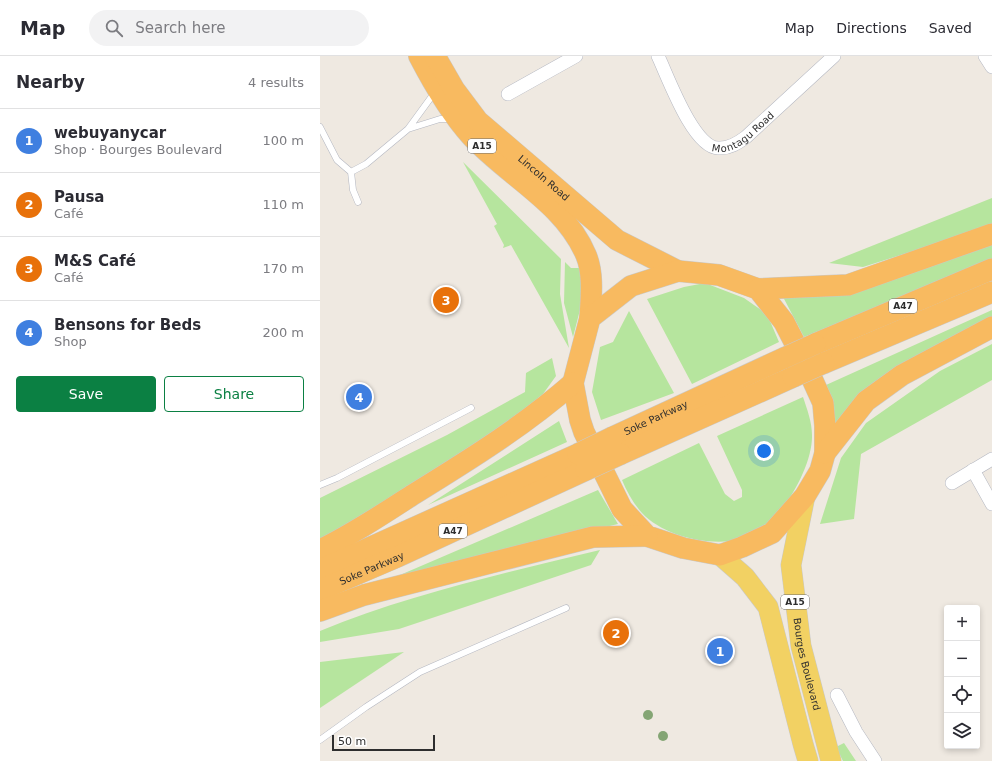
<!DOCTYPE html>
<meta charset="utf-8">
<style>
body{margin:0;font-family:"DejaVu Sans",sans-serif;background:#f2f2f3;color:#2b2b33}
.controls{position:absolute;right:12px;bottom:12px;display:grid;overflow:hidden;border-radius:4px;box-shadow:0 2px 6px #0003}
.controls button{width:36px;height:36px;display:grid;place-items:center;padding:0;border:0;border-bottom:1px solid #e1e1e2;background:#fff;color:#2b2b33;font:20px sans-serif}
.scale{position:absolute;left:12px;bottom:10px;width:103px;box-sizing:border-box;padding-left:4px;border:2px solid #2e2e2e;border-top:0;font-size:11px;line-height:14px;white-space:nowrap;color:#2e2e2e;-webkit-text-stroke:3px #fff;paint-order:stroke}
.you{position:absolute;left:444px;top:395px;width:14px;height:14px;margin:-10px;border:3px solid #fff;border-radius:50%;background:#1a73e8;box-shadow:0 0 0 6px #1a73e833}
.badge{display:grid;place-items:center;width:26px;height:26px;border-radius:50%;background:#0b8043;color:#fff;font-size:13px;font-weight:700}
.pin{position:absolute;translate:-50% -50%;border:2px solid #fff;box-shadow:0 1px 4px #0006}
.list{margin:0;padding:0;list-style:none}
h2{display:flex;justify-content:space-between;align-items:center;height:52px;margin:0;padding:0 16px;font-size:17px}
h2 small{font-size:13px;font-weight:400;color:#7c7c81}
.list li{display:grid;grid-template-columns:26px 1fr auto;gap:12px;align-items:center;box-sizing:border-box;height:64px;padding:0 16px;border-top:1px solid #e1e1e2}
.list b{display:block;font-size:15px;white-space:nowrap}
.list p{margin:0;font-size:13px;white-space:nowrap;color:#7c7c81}
.list em{font-size:13px;font-style:normal;color:#7c7c81}
.actions{display:flex;gap:8px;padding:12px 16px}
.actions a{flex:1;padding:9px 0;border:1px solid #0b8043;border-radius:4px;text-align:center;font-size:14px;color:#0b8043}
.actions .main{background:#0b8043;color:#fff}
.icon{flex:none;width:22px;height:22px;fill:none;stroke:currentColor;stroke-width:2;stroke-linecap:round;stroke-linejoin:round}
.map{position:relative;flex:none;width:672px;height:705px;overflow:hidden}
header{display:flex;align-items:center;gap:24px;box-sizing:border-box;height:56px;padding:0 20px;background:#fff;border-bottom:1px solid #e1e1e2}
header strong{font-size:19px}
nav{display:flex;gap:22px;margin-inline-start:auto;font-size:14px}
.search{width:280px;height:36px;background:#f2f2f3;display:flex;align-items:center;gap:10px;box-sizing:border-box;padding:0 14px;border-radius:22px;color:#7c7c81;font-size:15px}
main{display:flex}
aside{flex:1;background:#fff}
.map>svg:first-child{display:block}
.green{fill:#b6e59e}
.lines{fill:none;stroke-linecap:round;stroke-linejoin:round}
.service-casing{stroke:#b4b7c1;stroke-width:7}
.minor-casing{stroke:#b4b7c1;stroke-width:14}
.primary-casing{stroke:#c9c9c9;stroke-width:21}
.trunk-casing{stroke:#c9c9c9;stroke-width:22}
.service{stroke:#fff;stroke-width:6}
.minor{stroke:#fff;stroke-width:13}
.primary{stroke:#f2d163;stroke-width:20}
.trunk{stroke:#f8ba60;stroke-width:21}
.trunk-bridge-casing{stroke:#c9c9c9;stroke-width:22;stroke-linecap:butt}
.trunk-bridge{stroke:#f8ba60;stroke-width:21}
.tree{fill:#84a574}
.labels{text-anchor:middle;dominant-baseline:central;stroke-width:3;stroke-linejoin:round;paint-order:stroke}
.shield{fill:#fff;stroke:#6d6d6d;stroke-width:1}
.shield-label{font-size:9px;font-weight:bold;fill:#2e2e2e}
.street-label{font-size:10px;fill:#2e2e2e;stroke:#fff}
</style>
<header>
<strong>Map</strong>
<div class="search"><svg class="icon" aria-label="search" viewBox="0 0 24 24"><circle cx="10" cy="10" r="6"/><path d="M15 15l6 6"/></svg>Search here</div>
<nav><a>Map</a><a>Directions</a><a>Saved</a></nav>
</header>
<main>
<aside>
<h2>Nearby<small>4 results</small></h2>
<ul class="list">
<li><span class="badge" style="background:#3f7fe0">1</span><div><b>webuyanycar</b><p>Shop · Bourges Boulevard</p></div><em>100 m</em></li>
<li><span class="badge" style="background:#e8710a">2</span><div><b>Pausa</b><p>Café</p></div><em>110 m</em></li>
<li><span class="badge" style="background:#e8710a">3</span><div><b>M&amp;S Café</b><p>Café</p></div><em>170 m</em></li>
<li><span class="badge" style="background:#3f7fe0">4</span><div><b>Bensons for Beds</b><p>Shop</p></div><em>200 m</em></li>
</ul>
<div class="actions"><a class="main">Save</a><a>Share</a></div>
</aside>
<div class="map">
<svg width="672" height="705" viewBox="0 0 672 705">
<rect width="100%" height="100%" fill="#efe9e1"/>
<path class="green" d="M143,106l98,97 -1,35 9,54 -58,-103 -8,3 1,-3 -10,-19 3,-2z
M672,142v28l-129,41 -34,-4z
M672,188v15l-188,78 -22,-42z
M245,206l6,6h10l1,34 -9,35 -9,-34z
M385,227l39,15 23,16 12,28 -87,42 -45,-85 37,-12z
M672,254v11l-157,107 -9,-43z
M309,255l45,82 -73,27 -9,-28 8,-45 13,-5z
M672,288v36l-131,74 -7,65 -34,5 21,-66 25,-35 74,-52z
M232,302l4,18 -13,18 -47,38 -157,99 -19,9v-42l127,-63 78,-43 1,-19z
M483,341c4,12 9,25 9,38 1,30 -27,79 -52,96 -31,21 -93,9 -118,-18 -9,-10 -15,-21 -20,-33l77,-37 26,51 9,7 8,-4v-7l-25,-54z
M239,365l8,21 -139,63z
M278,434l20,34 -225,54z
M280,494l-9,15 -192,64 -79,13v-11c90,-37 185,-58 280,-81z
M84,596l-84,56v-46z
M524,687l12,18h-13l-7,-14z"/>
<g class="lines">
<defs>
<path id="service" d="M115,36l-27,37 32,-10h11
M0,71l17,33 14,12 2,18 5,12
M31,116l15,-8 42,-35
M0,429l17,-7 134,-70
M0,684l46,-33 54,-35 146,-64"/>
<g id="minor">
<path id="s1" d="M338,0c10,21 35,91 60,92 11,1 20,-5 28,-11l88,-81"/>
<path d="M665,0l7,11"/>
<path d="M188,38l68,-38"/>
<path d="M653,414l19,34"/>
<path d="M632,427l40,-24"/>
<path d="M517,639l19,37 19,29"/>
</g>
<g id="primary">
<path id="s2" d="M485,440l-14,69 10,81 30,115"/>
<path d="M400,499l25,22 23,30 35,137 5,17"/>
</g>
<g id="trunk">
<path d="M99,0c15,29 31,57 53,81 37,40 92,66 114,118 8,19 5,43 4,63"/>
<path id="s3" d="M115,0l19,33 24,32 139,119 61,31"/>
<path d="M358,215l41,4 39,14 26,33 19,37 20,44 2,23v27l-5,18 -15,25 -33,37 -30,14 -22,8 -37,-7 -36,-12 -25,-27 -38,-77 -4,-12 -7,-37 17,-65 41,-32z"/>
<path d="M438,233l90,-4 144,-51"/>
<path d="M495,288l177,-75"/>
<path d="M504,307l168,-71"/>
<path id="s4" d="M293,381l171,-79"/>
<path d="M505,397l41,-52 36,-26 90,-48"/>
<path d="M301,398l172,-77"/>
<path d="M0,494c33,-16 63,-36 94,-56 55,-34 110,-68 159,-111"/>
<path d="M0,514l258,-116"/>
<path id="s5" d="M0,534l77,-33 189,-87"/>
<path d="M0,555l44,-16 229,-58 54,-1"/>
</g>
</defs>
<use href="#service" class="service-casing"/>
<use href="#minor" class="minor-casing"/>
<use href="#primary" class="primary-casing"/>
<use href="#trunk" class="trunk-casing"/>
<use href="#service" class="service"/>
<use href="#minor" class="minor"/>
<use href="#primary" class="primary"/>
<use href="#trunk" class="trunk"/>
<defs>
<path id="trunk-bridge" d="M464,302l31,-14
M473,321l31,-14
M258,398l35,-17
M266,414l35,-16"/>
</defs>
<use href="#trunk-bridge" class="trunk-bridge-casing"/>
<use href="#trunk-bridge" class="trunk-bridge"/>
</g>
<g class="tree">
<circle cx="328" cy="659" r="5"/>
<circle cx="343" cy="680" r="5"/>
</g>
<g class="labels">
<g class="shield">
<rect x="148" y="83" width="28" height="14" rx="3"/>
<rect x="569" y="243" width="28" height="14" rx="3"/>
<rect x="119" y="468" width="28" height="14" rx="3"/>
<rect x="461" y="539" width="28" height="14" rx="3"/>
</g>
<g class="shield-label">
<text x="162" y="90">A15</text>
<text x="583" y="250">A47</text>
<text x="133" y="475">A47</text>
<text x="475" y="546">A15</text>
</g>
<g class="street-label">
<text stroke="none"><textPath href="#s1" startOffset="143">Montagu Road</textPath></text>
<text stroke="none"><textPath href="#s3" startOffset="165">Lincoln Road</textPath></text>
<text stroke="none"><textPath href="#s4" startOffset="47">Soke Parkway</textPath></text>
<text stroke="none"><textPath href="#s5" startOffset="56">Soke Parkway</textPath></text>
<text stroke="none"><textPath href="#s2" startOffset="171">Bourges Boulevard</textPath></text>
</g>
</g>
</svg>
<div class="controls">
<button>+</button>
<button>−</button>
<button><svg class="icon" aria-label="locate" viewBox="0 0 24 24"><circle cx="12" cy="12" r="6"/><path d="M12 2v4M12 18v4M2 12h4M18 12h4"/></svg></button>
<button><svg class="icon" aria-label="layers" viewBox="0 0 24 24"><path d="M12 4l9 5-9 5-9-5zM3 14l9 5 9-5"/></svg></button>
</div>
<div class="scale">50 m</div>
<div class="you"></div>
<div class="pin badge" style="left:400px;top:595px;background:#3f7fe0">1</div>
<div class="pin badge" style="left:296px;top:577px;background:#e8710a">2</div>
<div class="pin badge" style="left:126px;top:244px;background:#e8710a">3</div>
<div class="pin badge" style="left:39px;top:341px;background:#3f7fe0">4</div>
</div>
</main>
